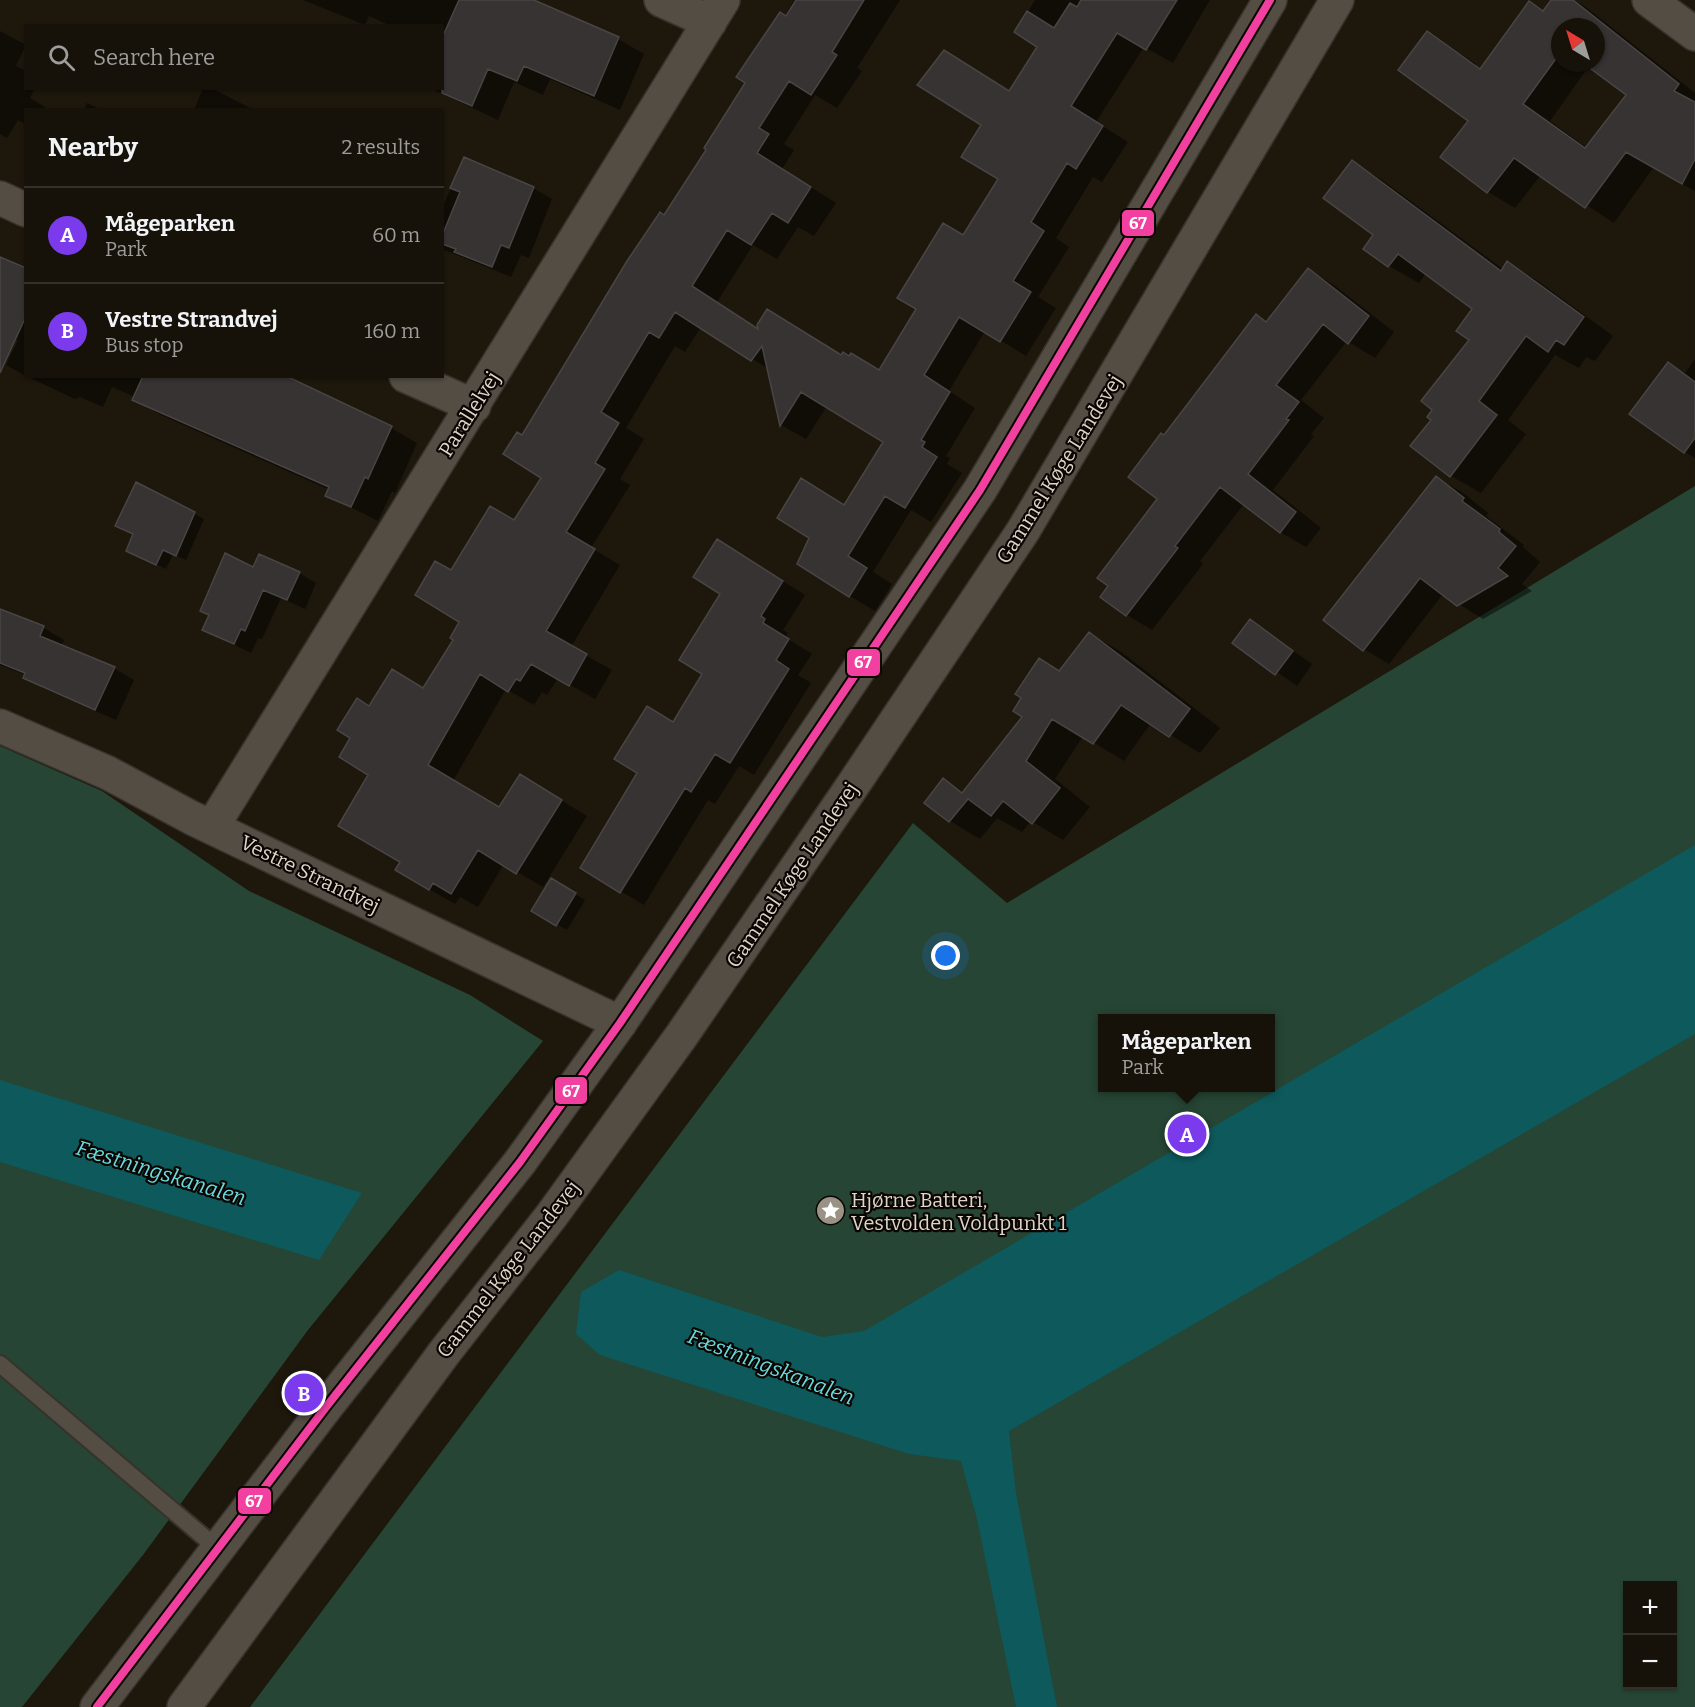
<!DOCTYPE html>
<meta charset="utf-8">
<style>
body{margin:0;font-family:Bitter,serif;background:#1f1a12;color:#f1f3f6}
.controls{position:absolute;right:18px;bottom:18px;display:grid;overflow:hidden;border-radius:0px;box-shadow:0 2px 4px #0004}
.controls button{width:54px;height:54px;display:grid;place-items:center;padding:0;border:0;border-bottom:2px solid #35312a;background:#161109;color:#f1f3f6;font:30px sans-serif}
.compass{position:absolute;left:1551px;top:18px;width:54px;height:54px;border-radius:50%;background:#161109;box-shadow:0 2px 4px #0004;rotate:322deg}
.you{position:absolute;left:946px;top:956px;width:21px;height:21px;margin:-15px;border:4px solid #fff;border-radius:50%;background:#1a73e8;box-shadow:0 0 0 9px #1a73e833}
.badge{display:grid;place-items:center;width:39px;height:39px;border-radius:50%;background:#7c3aed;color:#fff;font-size:20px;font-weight:700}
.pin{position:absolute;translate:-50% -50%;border:3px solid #fff;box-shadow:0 2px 6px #0006}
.popup{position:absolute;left:1098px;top:1014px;width:177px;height:78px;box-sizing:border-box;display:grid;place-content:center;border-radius:0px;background:#161109;filter:drop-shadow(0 2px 4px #0005);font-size:20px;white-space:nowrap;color:#9e9d9c}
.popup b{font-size:22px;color:#f1f3f6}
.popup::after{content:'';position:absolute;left:50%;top:100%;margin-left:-12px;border:12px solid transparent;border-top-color:#161109}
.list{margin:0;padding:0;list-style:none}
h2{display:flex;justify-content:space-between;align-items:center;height:78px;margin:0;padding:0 24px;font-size:26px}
h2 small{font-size:20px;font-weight:400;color:#9e9d9c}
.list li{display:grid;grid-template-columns:39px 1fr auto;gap:18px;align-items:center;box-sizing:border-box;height:96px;padding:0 24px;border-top:2px solid #35312a}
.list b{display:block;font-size:22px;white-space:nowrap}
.list p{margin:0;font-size:20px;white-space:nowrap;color:#9e9d9c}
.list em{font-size:20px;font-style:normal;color:#9e9d9c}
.icon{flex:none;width:33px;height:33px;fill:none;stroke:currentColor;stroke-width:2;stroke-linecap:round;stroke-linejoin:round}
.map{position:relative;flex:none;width:1695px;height:1707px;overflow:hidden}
.search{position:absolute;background:#161109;box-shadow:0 2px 4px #0004;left:24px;top:24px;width:420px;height:66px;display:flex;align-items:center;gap:15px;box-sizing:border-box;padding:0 21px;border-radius:0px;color:#9e9d9c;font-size:22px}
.panel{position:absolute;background:#161109;box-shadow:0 2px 4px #0004;left:24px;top:108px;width:420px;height:270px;border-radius:0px}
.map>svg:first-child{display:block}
.green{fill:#264534;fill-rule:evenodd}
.water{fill:#0d595c}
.shadow{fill:#0007;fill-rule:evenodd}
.building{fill:#363332;stroke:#484544;stroke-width:1.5;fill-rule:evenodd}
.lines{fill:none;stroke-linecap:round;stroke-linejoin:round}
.lane-casing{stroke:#37322b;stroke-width:20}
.street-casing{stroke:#37322b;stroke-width:36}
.secondary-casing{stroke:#37322b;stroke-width:36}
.lane{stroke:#534d44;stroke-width:16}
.street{stroke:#534d44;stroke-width:33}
.secondary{stroke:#534d44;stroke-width:33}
.bus-1-casing{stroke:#0a0501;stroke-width:12}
.bus-1{stroke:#f240a1;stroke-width:8}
.labels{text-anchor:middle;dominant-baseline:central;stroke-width:4.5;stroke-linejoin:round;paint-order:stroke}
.street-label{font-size:20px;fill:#ded5c8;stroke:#0a0501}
.poi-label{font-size:20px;fill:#ded5c8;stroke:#0a0501;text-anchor:start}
.water-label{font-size:21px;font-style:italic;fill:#68d9df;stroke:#0a0501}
.line-badge{stroke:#0a0501;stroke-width:2}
.badge-label{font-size:16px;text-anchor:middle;font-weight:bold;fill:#fff}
</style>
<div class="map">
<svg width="1695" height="1707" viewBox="0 0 1695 1707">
<rect width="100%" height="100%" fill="#1e170c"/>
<path class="green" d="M1695,486v1221h-1445l663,-884 94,80zM1103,1018h168v70h-168zM1628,1586h44v98h-44z
M0,746l102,45 147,100 221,104 73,46 -235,289 -165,225 -121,152h-22z"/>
<path class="water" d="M1695,845v189l-686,397 7,62 41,214h-41l-39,-188 -16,-58 -52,-7 -309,-99 -24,-21 5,-42 38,-22 203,67 42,-6z
M0,1080l362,113 -43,67 -319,-98z"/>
<path class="shadow" d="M303,0h230l85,39 26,15 -24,56 -70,-31 -7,16 -29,-13 -16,38 -68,-32h12v-62h-51l-22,-10 -4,9z
M794,0h106l-43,68 5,3 -25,37 -22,-13 -31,49 10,6 -12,19 54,34 -22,33 -16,-9 -21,32 -24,-14 -36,57 43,28 120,41 120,-192 -17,-55 -13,-57 40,25 29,-46 -23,-14 19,-32h175l-37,63 -29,-16 -48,75 32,20 -26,40 -9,-5 -37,61 13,9 -31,50 18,11 -30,48 -41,-25 -36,60 26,17 -29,48 4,2 -3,6 15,9 -31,49 -20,-12 -38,62 19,12 -17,27 -25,-15 -5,-90 40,-64 -58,-36 -21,33 -25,-14 -12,-56 -68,-42 -16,25 -10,-6 -49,82 18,11 -24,40 10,6 -39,63 29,17 -49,82 41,23 -17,29 -37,-21 -11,17 -5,-3 -8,13 -28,-16 -53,92 46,28 47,-18 41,25 -44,71 -39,-23 -26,43 -18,-10 -5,7 -26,-15 -27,-28 -32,-87v-66l54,-19 31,-50 7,-17 -11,-50 64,-50 28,-45 -20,-40 185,-288z
M1553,0h21l13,8 108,85v98l-42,-23 -39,55 -73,-48 -26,33 -27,-16 -46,-35zM1560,27h36v36h-36zM1589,66l40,29 -42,53 -37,-27z
M0,31l26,14 -10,21 10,5v17h9l-5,10 20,12h-24v14l-8,-4 -11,18 -7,-4z
M1428,33l48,31 -21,41z
M203,88h8l43,22h-60z
M87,103l15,7h-18z
M464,159l69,29 19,11 -23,59 -8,-3 -10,22 -69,-28v-41z
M1352,162l30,18 121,89 5,-6 30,18 75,55 -18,25 -9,-4 -7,11 -24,-13 -47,65 18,14 -45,59 -30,-17 -18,-57 38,-79 3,-31 -48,-36 -7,10 -30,-17 -14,-31z
M0,258l26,12v106l-20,-11 12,-25 -18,-8z
M1309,270l25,15 60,47 -19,26 -28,-17 -46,59 23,18 -13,16 3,2 -41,54 48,38 -15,19 -26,-15 -36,-28 -44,57 3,3 -51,66 -25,-15 32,-116 6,-63 92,-120 11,6z
M1695,359v99l-10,-6 -16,-88 16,9z
M26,376h255l110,52 26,15 -22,50 -3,-2 -14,30 -51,-26 3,-5 -169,-75 -27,-15 1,-3 -23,-10 -9,20 -23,-10 -5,2z
M1437,478l25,14 26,21 -2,3 38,29 -1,2 17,15 -18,22 10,7 -49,28 -40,-25 -54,70 -25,-15z
M137,484l67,35 -18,41 -13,-6 -7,15 -38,-18 7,-16 -18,-9z
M740,554l65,41 -22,35 5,3 -3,4 27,17 -14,21 13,8 -57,92 -15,-9 -24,38 -7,-4 -64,105 -62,-37 122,-194 18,-81z
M254,569l45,4 17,10 -11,26 -24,-11 -19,41 -4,-1 -7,15 -47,-23z
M0,610l44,18 20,12 -3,6 53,22 20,12 -18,40 -71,-31 -20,-12 1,-2 -26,-10z
M1251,621l61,43 -15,22 -62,-44z
M1090,634l30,17 100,77 -20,25 -49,-30 -27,38 -41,-25 -28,43 35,28 -27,33 -32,-19 -9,11 -25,-14 -17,21 -30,-18 -24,-18 17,-23 21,13z
M551,880l34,20 -18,30 -34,-20z"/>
<path class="building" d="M459,0h75l85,37 -25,59 -70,-30 -7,15 -29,-12 -16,37 -30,-13v-55z
M796,0h68l-32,52 5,3 -26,40 -22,-14 -30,47 10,6 -12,19 54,34 -23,36 -16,-10 -21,32 -24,-15 -35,56 66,43 -1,-4 10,-16 71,44 3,2 2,-3 6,4 2,-3 28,17 37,-61 -19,-11 46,-75 20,12 35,-56 -37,-22 20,-32 -64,-40 27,-35 65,41 28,-44 -23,-15 13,-21 27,17 16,-25 7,4 4,-7h96l-31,50 -29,-17 -46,73 32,20 -27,43 -9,-6 -36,59 13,9 -31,50 18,11 -31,50 -41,-25 -35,58 26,17 -29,48 4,2 -3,5 15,10 -32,51 -20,-12 -37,60 19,12 -18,29 -52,-33 12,-26 -32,-20 24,-40 43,27 39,-63 -82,-50 -21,34 -18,-80 -11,15 -76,-49 -16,26 -10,-6 -48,80 18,11 -24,40 10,6 -39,63 29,17 -49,82 41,23 -18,32 -38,-22 -11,17 -4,-2 -8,13 -28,-18 -52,91 71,42 21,-33 42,26 -46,74 -38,-24 -27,44 -18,-11 -4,7 -34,-20 5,-8 -62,-36 30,-51 -29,-18 11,-19 -13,-8 20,-32 12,8 23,-37 31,19 30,-48 -3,-2 9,-16 -44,-27 20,-34 16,9 39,-64 24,14 27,-42 -38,-24 14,-22 5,3 105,-174 33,-49 4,3 42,-65 -2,-2 41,-65 -9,-6 44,-65 6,4z
M1551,0h22l106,84 -5,7 21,11v57l-13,25 -56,-32 -41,56 -71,-50 -27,35 -47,-36 28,-36 -70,-51 29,-39 53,38 49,-68 14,10zM1560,27h36v36h-13l43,32 -41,53 -62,-44 37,-51z
M464,157l70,30 -25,61 -8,-3 -9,22 -38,-15 2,-3 -14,-5v-8l18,-44 -10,-4z
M1352,160l149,111 6,-10 77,56 -20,28 -8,-5 -8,12 -22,-16 -47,65 18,14 -47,62 -40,-31 21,-26 -4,-3 5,-7 -11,-9 48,-61 -13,-9 16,-22 -74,-55 -10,13 -25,-18 10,-14 -50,-37z
M0,257l26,11v48l-26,57z
M1308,268l61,48 -21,28 -25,-20 -47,61 23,17 -13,17 3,1 -41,54 48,38 -16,21 -60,-46 -45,59 3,2 -52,68 -26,-19 8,-11 -11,-8 60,-79 -29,-22 33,-44 3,2 92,-121 10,8z
M1668,362l27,20v56l-11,15 -55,-39z
M143,376h143l106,50 -24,53 -3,-2 -14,30 -26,-11 4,-9 -197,-87z
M1436,476l28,22 -2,3 38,28 -1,3 17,14 -18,22 10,8 -51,30 -37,-28 -57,73 -40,-31z
M136,482l59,30 -19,44 -13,-6 -7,15 -30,-14 7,-17 -18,-8z
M717,539l66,42 -22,35 4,3 -2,4 26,16 -13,21 13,9 -59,94 -15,-9 -24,38 -6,-4 -65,105 -40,-25 57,-95 -23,-14 33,-53 26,16 29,-48 -23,-14 41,-66 -27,-17z
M225,553l28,14 6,-13 41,18 -13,28 -24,-10 -18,41 -4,-2 -7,15 -32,-14 7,-15 -9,-4z
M0,609l44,17 -4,10 75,31 -20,43 -72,-32 2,-5 -25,-10z
M1250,619l43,32 -18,24 -43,-32z
M1089,632l101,77 -21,28 -48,-32 -28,39 -41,-25 -26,42 34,27 -28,36 -29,-23 -12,15 -23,-17 -19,23 -25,-19 19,-25 19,15 60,-76 -9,-6 8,-13 -6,-4 24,-36 20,13z
M551,878l25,15 -20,33 -25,-15z"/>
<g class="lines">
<defs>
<path id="lane" d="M0,1364l218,185"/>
<path id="street" d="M661,0l49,22
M1649,0l46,34
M0,198l26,12
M406,376l68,30
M0,726l108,47 84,45 428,205
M212,827l511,-827"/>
<path id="secondary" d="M97,1707l229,-300 194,-245 100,-139 360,-533 290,-490
M184,1707l260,-354 108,-138 130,-180 167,-244 174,-260 314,-531"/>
</defs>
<use href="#lane" class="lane-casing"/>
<use href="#street" class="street-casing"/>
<use href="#secondary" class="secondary-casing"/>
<use href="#lane" class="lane"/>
<use href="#street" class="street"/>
<use href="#secondary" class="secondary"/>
<defs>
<path id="bus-1" d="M97,1707l229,-300 194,-245 100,-139 360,-533 290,-490"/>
</defs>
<use href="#bus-1" class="bus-1-casing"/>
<use href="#bus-1" class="bus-1"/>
</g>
<defs>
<symbol id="sight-disc" viewBox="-11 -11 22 22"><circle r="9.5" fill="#9b9286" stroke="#0a0501"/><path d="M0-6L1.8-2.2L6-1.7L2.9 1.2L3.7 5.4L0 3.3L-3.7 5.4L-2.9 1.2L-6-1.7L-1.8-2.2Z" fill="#fff"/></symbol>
</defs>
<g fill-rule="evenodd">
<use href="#sight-disc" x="814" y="1194" width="33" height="33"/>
</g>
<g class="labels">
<g class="street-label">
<text transform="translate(469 414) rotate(-58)">Parallelvej</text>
<text transform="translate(1059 469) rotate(-58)">Gammel Køge Landevej</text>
<text transform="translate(310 874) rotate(26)">Vestre Strandvej</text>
<text transform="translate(792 875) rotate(-56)">Gammel Køge Landevej</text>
<text transform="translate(508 1269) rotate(-52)">Gammel Køge Landevej</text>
</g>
<g class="poi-label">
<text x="851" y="1200">Hjørne Batteri,<tspan x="851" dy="23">Vestvolden Voldpunkt 1</tspan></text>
</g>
<g class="water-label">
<text transform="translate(161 1173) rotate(17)">Fæstningskanalen</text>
<text transform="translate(771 1367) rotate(21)">Fæstningskanalen</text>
</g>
</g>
<g class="line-badge">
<rect x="1121" y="209" width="34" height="28" rx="6" fill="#f240a1"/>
<rect x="846" y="648" width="35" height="29" rx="6" fill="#f240a1"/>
<rect x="554" y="1076" width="34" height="29" rx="6" fill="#f240a1"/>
<rect x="237" y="1487" width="35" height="28" rx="6" fill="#f240a1"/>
</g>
<g class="badge-label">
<text x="1138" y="229">67</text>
<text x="863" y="668">67</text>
<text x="571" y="1097">67</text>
<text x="254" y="1507">67</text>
</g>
</svg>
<div class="controls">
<button>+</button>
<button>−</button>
</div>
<svg class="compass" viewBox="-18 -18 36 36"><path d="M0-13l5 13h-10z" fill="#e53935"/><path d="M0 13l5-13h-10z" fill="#9e9d9c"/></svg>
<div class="you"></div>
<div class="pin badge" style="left:1187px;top:1134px">A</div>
<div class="popup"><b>Mågeparken</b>Park</div>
<div class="pin badge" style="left:304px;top:1393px">B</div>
<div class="search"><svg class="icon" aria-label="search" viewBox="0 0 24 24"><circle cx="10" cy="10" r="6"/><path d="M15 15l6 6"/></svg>Search here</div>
<section class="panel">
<h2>Nearby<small>2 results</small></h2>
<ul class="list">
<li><span class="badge">A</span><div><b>Mågeparken</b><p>Park</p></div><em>60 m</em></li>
<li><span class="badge">B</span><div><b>Vestre Strandvej</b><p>Bus stop</p></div><em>160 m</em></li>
</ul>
</section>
</div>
